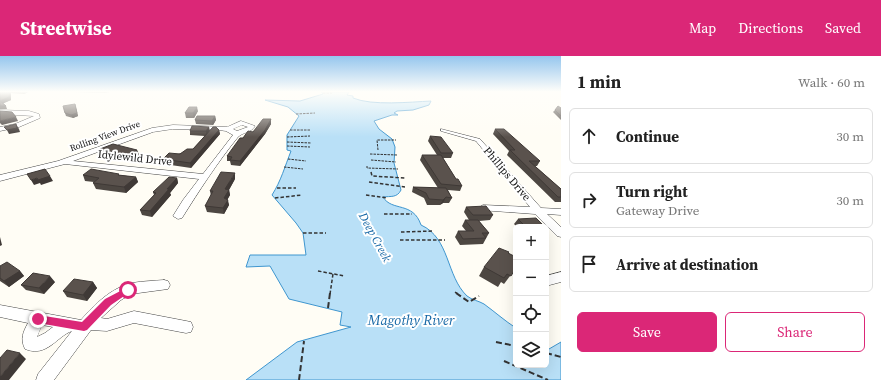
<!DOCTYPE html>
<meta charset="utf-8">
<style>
body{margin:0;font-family:"Source Serif 4",serif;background:#f2f2f2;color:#222}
.controls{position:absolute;right:12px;bottom:12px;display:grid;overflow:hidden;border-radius:6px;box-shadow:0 4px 16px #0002}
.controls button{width:36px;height:36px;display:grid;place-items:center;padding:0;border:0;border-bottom:1px solid #e0e0e0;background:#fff;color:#222;font:20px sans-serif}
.stop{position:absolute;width:12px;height:12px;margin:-9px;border:3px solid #db2777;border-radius:50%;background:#fff}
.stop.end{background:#db2777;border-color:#fff;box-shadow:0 1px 4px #0008}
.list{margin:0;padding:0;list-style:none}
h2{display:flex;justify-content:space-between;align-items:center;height:52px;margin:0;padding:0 16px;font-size:17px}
h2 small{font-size:13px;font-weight:400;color:#767676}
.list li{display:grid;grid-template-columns:26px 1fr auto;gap:12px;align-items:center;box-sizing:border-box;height:56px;margin:0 8px 8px;padding:0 8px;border:1px solid #e0e0e0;border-radius:6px}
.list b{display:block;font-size:15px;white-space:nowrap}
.list p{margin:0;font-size:13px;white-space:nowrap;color:#767676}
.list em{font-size:13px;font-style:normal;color:#767676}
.actions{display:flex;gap:8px;padding:12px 16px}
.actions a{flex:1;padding:9px 0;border:1px solid #db2777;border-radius:6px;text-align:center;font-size:14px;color:#db2777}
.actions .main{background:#db2777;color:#fff}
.icon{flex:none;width:22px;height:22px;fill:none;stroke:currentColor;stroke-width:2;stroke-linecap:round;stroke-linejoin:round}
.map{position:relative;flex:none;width:561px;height:324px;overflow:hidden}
header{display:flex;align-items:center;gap:24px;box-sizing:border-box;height:56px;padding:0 20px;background:#db2777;color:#fff}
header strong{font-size:19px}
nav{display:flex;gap:22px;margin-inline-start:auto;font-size:14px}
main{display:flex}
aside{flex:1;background:#fff}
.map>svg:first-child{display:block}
.water{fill:#b9e0f7;stroke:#3f96cf}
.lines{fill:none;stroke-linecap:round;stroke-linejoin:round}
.minor-casing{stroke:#444;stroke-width:1}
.path-far2{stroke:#333;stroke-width:1;stroke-dasharray:2.5 1;stroke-linecap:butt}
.path-far1{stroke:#333;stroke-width:1.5;stroke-dasharray:3.5 2;stroke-linecap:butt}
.path{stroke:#333;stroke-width:2;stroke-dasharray:6 3;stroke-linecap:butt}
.minor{fill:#fff;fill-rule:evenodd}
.wall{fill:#4d4742}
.shaded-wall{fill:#3f3936}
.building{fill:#5a524d;stroke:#3f3936}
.route{fill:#db2777}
.labels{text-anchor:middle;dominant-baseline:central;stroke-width:4;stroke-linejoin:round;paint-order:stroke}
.far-street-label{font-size:9px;fill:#111;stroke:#fff}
.street-label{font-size:11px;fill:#111;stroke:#fff}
.water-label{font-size:12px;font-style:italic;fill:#1768a6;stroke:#fff}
.near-water-label{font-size:14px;font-style:italic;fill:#1768a6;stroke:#fff}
</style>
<header>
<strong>Streetwise</strong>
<nav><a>Map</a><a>Directions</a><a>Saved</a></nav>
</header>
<main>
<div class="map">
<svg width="561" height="324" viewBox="0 0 561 324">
<rect width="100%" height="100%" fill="#fffdf5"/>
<path class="water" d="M321,36h28l-2,3 6,1v2c19,8 57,4 78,3l-2,4 -16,5 -16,1 -3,2 4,2h-6l-18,6 5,8 13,10 3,8 -1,16 7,27c-4,8 -10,6 -18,7 9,15 30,4 38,28 29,13 25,51 46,71 5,4 12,5 17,8 11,8 21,17 32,24v37h30v-18l3,2 12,-7v38h-315l51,-38 54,-15 -11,-2 2,-13 -53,-13 -19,-33 -24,1 4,-12h56l-3,-22 -7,-10 -24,-28c9,-14 13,-29 19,-44l-4,-1v-15l12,-19 -11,-9 -23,-7 35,1 23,-7z"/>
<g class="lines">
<defs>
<path id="minor" d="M0,54l29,1 10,3 1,4 -21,9 -19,4v-4l15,-3 19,-8 -34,-2z
M241,65l14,5c-4,7 -12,6 -17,11 -21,26 -39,54 -56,81l-4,1 -5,-3 10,-16 16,-21 -134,-15 -65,17v-6l58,-14 94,-33 21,-3 54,2zM242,69l6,2 -11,4 -4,-2zM173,73l46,1 7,1 7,4 -30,39 -130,-13 80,-29z
M441,73l39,10 61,69 20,1v6l-14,-1 14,13v10l-4,-1 -22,-22 -55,-4 -2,-2 5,-3 47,2 -54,-66 -35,-10z
M561,216v10l-15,4v-10z
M164,224l4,1 2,4 -2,4 -37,5 -10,6 -20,18 6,1 27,-8 52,10 5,1 2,5 -2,5 -5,1 -52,-10 -27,8 -16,-1 -37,50h-18l2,-6 34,-43c-15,5 -25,27 -47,18 -5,-10 -2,-17 3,-26l-28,-6v-12l81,15c14,-16 30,-32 51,-37 11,-2 21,-2 32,-3zM42,269l11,2 -8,6 -8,4z"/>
</defs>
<use href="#minor" class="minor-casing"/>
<path class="path-far2" d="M323,37h9
M296,58l19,-1
M290,74h20
M287,81l23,-1
M287,86l24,1
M287,90l23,1
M378,94l-1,-10h19
M370,98l27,1
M288,103l18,2
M371,104l25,2
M367,110v2l31,1
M284,111l19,2"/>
<path class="path-far1" d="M371,116l1,4 33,2
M369,126l36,5
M277,132h19
M366,139l21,3
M275,142l27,-3
M384,158h28
M401,176l33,-1
M303,177h23
M400,184h45
M318,215l27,5
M455,236l3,2
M330,238l3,-20"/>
<path class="path" d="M456,237l13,9 10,-6
M328,252l2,-15
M496,286l20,4
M546,297l15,4
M504,305l44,19
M299,324l5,-39"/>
<use href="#minor" class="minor"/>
</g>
<path class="wall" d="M0,36h28l-4,2 -13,-1v7l-8,3 3,3 1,3h-7z
M73,36h37l-5,1z
M75,48l3,12 -5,2 -7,-2 -1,-3z
M561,52v12l-8,-8 2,-2z
M198,55l-4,7h-8l-1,-5z
M215,60l1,4 -3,5 -17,-1 -1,-4z
M271,63v5l-6,10 -25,32 -9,-1 -1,-4h-3v-5l16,-18z
M209,71v4l10,-1 1,4 -29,34 -27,-4 -1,-5 30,-10 12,-13 -15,-1v-4z
M495,73l45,32 -3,5h-2l26,23v13h-6l-48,-47 2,-4 -16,-17z
M430,80l23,17 -2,5h-8l13,21 6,7 -2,5 -12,-1 4,8 -3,5h-6l-3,2h-13l-3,-7 -12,-6 1,-5 25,1 -18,-28 2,-5h15l-9,-14z
M100,93l37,1 2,5 -7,6 -29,-4z
M83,119h36l17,2 2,5 -12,11 -30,-4 -3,-6 1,-1 -9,-1z
M177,122l1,5 -8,10 1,2 -19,22 -10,-2 -2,-5 14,-15 -1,-3z
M235,123l-6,11 1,5 -3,5 2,5 -5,9 -17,-2 -2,-6 6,-10 -1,-5z
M466,151l27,8 -3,5 -11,1 10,12 -6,11 -23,1 -5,-8 3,-6h8l-4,-5 3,-6h4l-5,-8z
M518,163l26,7 -1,1h-26l-3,-3z
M546,174l3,3 -3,4z
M509,197l7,15 -12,16 -3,-2 -3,5 -19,-11 5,-9z
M0,210l20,5 4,5 -15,11 -9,-6z
M55,226l-11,12 -18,-4 -5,-5z
M93,226l4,6 -10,13 -20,-4 -4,-6z"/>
<path class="shaded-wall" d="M10,36l1,1v7l-9,4 -2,-3z
M23,36h5l-4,2z
M75,48l3,12 -5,2 -2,-3z
M197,51l1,4 -4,7 -1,-5z
M215,60l1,4 -3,5 -1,-4z
M16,61l2,4 -16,4 -2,-2v-2z
M271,63v5l-6,10 -25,32v-5z
M16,68l3,5 1,3 -11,2 -2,-4z
M209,71l1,4 -3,5 -1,-5z
M219,74l1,4 -29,34 -1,-5z
M137,94l2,5 -7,6 -2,-5z
M235,117v6l-9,16 -1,-6z
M50,120l3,5 -12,4 -1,-2 -6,2 -3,-5 6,-2z
M136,121l2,5 -12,11 -2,-6z
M177,122l1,5 -8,10 1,2 -19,22 -2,-6 17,-22z
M229,134l1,5 -5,9 -1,-6z
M446,141l-3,6 -3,2 3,-5z
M228,144l1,5 -5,9 -1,-6z
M0,181l2,8 -2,1z
M20,215l4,5 -15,11 -5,-6z
M50,220l5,6 -11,12 -5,-6z
M93,226l4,6 -10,13 -4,-6z
M20,297l6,6 -17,21h-9v-3z"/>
<path class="building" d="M0,36h10l-1,5 -9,4 6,5h-6z
M75,48l2,9 -6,2 -6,-2 -2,-7z
M558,50l3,2v8l-6,-6z
M189,51h8l-4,6h-8z
M0,55l12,1 4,5 -16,4z
M197,60h18l-3,5 -17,-1z
M263,63h8l-6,11 -25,31 -10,-1 2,-3 -5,-1 13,-18h3l5,-7 5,1z
M16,68l1,4 -10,2 -3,-3z
M192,70l17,1 -3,4h-16z
M213,71h3l3,3 -29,33 -27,-4 6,-6 11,1 7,-5h6z
M495,73h9l36,32h-11l32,28v8h-3l-48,-47h5z
M430,80l11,1 12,16h-12z
M113,88l24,6 -7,6 -29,-4 4,-1 -5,-2z
M422,99h19l15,24h2l4,7 -21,-2z
M45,113l5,7 -12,4 -1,-2 -6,2 -4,-6z
M91,113l28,5 -1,1 18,2 -12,10 -31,-4 6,-5 -16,-3z
M221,116l14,1 -10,16 4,1 -5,8 4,2 -5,8 -18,-2 8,-15h-3z
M169,121l8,1 -10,11h2l-19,22 -10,-1 16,-17 -3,-1z
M413,131l33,1 6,10 -6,-1 -3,3 -14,-1 -3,-6z
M486,150l7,9h-20l-7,-8z
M536,162l8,8h-2l1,1h-17l-8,-8z
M465,164h13l11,13h-7l4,5 -23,1 -5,-8h16z
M499,192l10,4 -1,1 8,4v11l-5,8 -4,-2 -3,4 -20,-11z
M7,206l13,9 -16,10 -4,-3v-12z
M33,217l17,3 -11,12 -18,-3z
M74,223l19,3 -10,13 -20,-4z
M7,294l13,3 -20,24v-19z"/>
<linearGradient id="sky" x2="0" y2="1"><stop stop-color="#95c6ee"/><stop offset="0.44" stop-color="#fffefa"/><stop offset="1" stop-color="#fffefa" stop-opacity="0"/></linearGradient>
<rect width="561" height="81" fill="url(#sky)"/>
<path class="route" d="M128,231l2,1 2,2 -2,2 -19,13 -24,25 -3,1 -46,-8 -3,-1 -2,-3 2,-2 3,-2 44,7 23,-23z"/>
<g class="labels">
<g class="far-street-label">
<text transform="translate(105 80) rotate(-20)">Rolling View Drive</text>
</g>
<g class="street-label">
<text transform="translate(135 102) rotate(6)">Idylewild Drive</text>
<text transform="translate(507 118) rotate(50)">Phillips Drive</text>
</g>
<g class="water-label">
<text transform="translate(375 181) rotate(61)">Deep Creek</text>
</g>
<g class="near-water-label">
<text x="411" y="264">Magothy River</text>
</g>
</g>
</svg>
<div class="controls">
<button>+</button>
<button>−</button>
<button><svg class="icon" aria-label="locate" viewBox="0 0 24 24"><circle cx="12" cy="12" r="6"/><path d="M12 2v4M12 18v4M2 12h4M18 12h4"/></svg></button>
<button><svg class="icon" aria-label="layers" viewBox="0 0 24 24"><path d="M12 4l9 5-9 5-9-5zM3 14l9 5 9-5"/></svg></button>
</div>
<div class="stop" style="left:128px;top:234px"></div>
<div class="stop end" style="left:38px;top:263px"></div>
</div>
<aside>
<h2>1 min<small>Walk · 60 m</small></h2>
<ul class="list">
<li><svg class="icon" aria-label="ahead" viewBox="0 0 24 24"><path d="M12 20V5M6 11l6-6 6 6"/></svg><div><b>Continue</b></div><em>30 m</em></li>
<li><svg class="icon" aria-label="right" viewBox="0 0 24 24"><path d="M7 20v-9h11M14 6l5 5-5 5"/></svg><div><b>Turn right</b><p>Gateway Drive</p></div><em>30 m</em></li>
<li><svg class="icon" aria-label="arrive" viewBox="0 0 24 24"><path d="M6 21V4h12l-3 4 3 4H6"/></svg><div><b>Arrive at destination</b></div></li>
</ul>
<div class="actions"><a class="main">Save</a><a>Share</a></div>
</aside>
</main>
